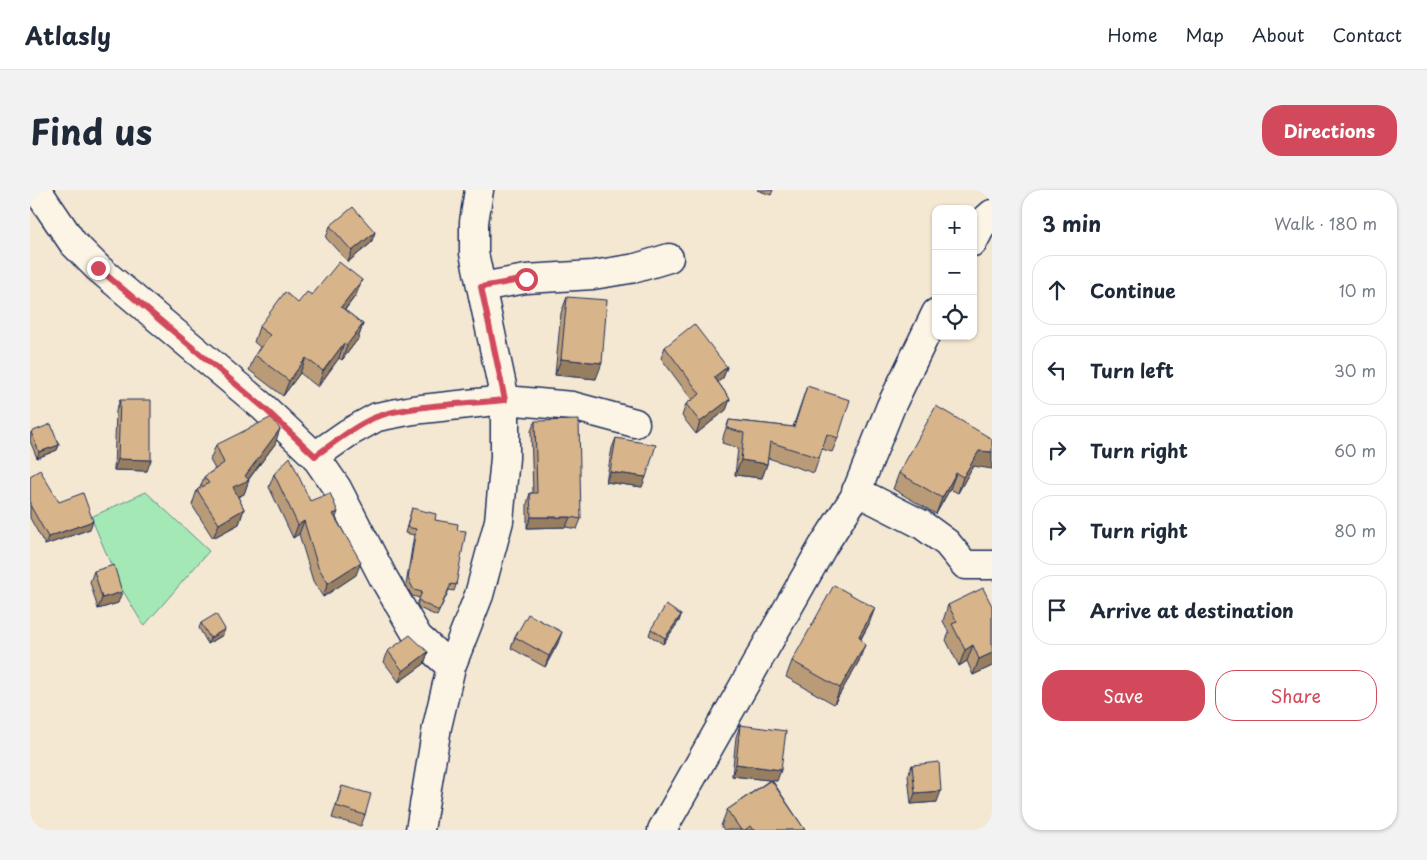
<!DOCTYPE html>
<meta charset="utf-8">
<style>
body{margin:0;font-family:"Playpen Sans",sans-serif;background:#f2f2f3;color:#1f2937}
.controls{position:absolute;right:15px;top:15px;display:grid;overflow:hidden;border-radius:10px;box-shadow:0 1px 4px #0004}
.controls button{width:45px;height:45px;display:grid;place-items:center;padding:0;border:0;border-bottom:1px solid #e0e1e3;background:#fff;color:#1f2937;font:25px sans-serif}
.stop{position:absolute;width:15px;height:15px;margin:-11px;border:4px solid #d1495b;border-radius:50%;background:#fff}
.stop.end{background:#d1495b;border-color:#fff;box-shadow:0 1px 5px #0008}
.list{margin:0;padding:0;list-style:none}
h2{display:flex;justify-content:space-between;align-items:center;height:65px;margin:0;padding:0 20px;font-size:21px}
h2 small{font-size:16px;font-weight:400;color:#747a83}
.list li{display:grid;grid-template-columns:32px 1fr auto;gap:15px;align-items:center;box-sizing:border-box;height:70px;margin:0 10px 10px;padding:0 10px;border:1px solid #e0e1e3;border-radius:20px}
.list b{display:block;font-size:19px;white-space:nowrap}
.list em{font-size:16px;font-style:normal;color:#747a83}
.actions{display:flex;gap:10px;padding:15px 20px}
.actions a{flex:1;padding:11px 0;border:1px solid #d1495b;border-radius:20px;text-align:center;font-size:18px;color:#d1495b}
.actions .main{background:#d1495b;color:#fff}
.icon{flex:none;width:28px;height:28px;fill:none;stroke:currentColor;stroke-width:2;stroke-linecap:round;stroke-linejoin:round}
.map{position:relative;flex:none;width:962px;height:640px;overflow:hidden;border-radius:20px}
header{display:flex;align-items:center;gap:30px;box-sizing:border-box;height:70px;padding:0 25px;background:#fff;border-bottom:1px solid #e0e1e3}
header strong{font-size:24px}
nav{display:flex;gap:28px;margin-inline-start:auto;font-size:18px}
.intro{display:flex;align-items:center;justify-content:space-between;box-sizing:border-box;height:120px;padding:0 30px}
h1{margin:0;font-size:35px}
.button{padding:12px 22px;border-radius:20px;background:#d1495b;color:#fff;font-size:18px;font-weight:700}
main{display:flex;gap:30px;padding:0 30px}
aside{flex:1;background:#fff;border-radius:20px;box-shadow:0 1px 4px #0004}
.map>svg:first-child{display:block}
.green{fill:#a4e9b5;stroke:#608c8a}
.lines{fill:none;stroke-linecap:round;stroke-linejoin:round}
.minor-casing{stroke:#1b2f5e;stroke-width:31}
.minor{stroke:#fcf5e5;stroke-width:28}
.wall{fill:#ba9b77;stroke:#1b2f5e}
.shaded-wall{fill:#977e61;stroke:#1b2f5e}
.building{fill:#d8b48a;stroke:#1b2f5e}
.route{stroke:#d1495b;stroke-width:6}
</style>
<header>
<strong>Atlasly</strong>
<nav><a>Home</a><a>Map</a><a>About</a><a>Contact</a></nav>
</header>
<div class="intro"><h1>Find us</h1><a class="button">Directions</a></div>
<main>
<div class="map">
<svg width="962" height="640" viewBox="0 0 962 640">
<rect width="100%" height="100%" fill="#f5e8d3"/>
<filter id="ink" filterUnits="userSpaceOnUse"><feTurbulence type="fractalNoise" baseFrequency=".02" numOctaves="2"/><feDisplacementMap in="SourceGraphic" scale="10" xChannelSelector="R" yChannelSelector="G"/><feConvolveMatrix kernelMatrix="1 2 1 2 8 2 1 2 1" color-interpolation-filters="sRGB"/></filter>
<g filter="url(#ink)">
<path class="green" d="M116,302l63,59 -65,75 -24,-40 -29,-69z"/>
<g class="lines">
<defs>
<path id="minor" d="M7,0l36,53 25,25 165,139 52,49 22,32 46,89 35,60 33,30
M943,52l11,-21 8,-7
M451,97l45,-8 67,-4 43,-7 33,-10
M285,266l33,-23 29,-16 36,-7 92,-10 67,6 63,17
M826,301l65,33 26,19 18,22h27
M390,640l17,-103 14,-60 28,-72 20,-74 6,-63v-58l-31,-147v-31l5,-32
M632,640l161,-284 31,-48 37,-92 45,-93"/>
</defs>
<use href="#minor" class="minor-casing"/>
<use href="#minor" class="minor"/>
</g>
<path class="wall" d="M727,0h16l-2,5z
M300,36l45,6 -4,11 -23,19 -22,-24z
M282,105h44l-11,15 18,14 -5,15 -16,21 -3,-2 -21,29 -18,-14 -17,23 -34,-26 6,-15 5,-8 -6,-5 5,-15z
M537,107l29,82 -41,-4 6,-62z
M635,157l62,20 -4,11 -5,4 12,17 -4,11 -30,24 -14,-18 4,-12 6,-4 -31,-42z
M777,196l31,52 -6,14 -10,-3 -8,24 -46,-15 -1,6 -5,14 -27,-3 3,-27 -16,-5 2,-9 5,-14 64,7z
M90,210l27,71 -33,-1 2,-59z
M505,231l46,98 -4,10 -11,-2 -39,1v-24l3,-11h3l-2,-62z
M1,242l28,13 -2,5 -20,8 -7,-17z
M586,248l26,49 -36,-5 6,-34z
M245,254l-26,35 -5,15 -6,3 6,12 -5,15 -26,14 -21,-33 5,-15 3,-2 4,-11 11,-8 -5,-9 6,-15z
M943,276l-15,27 -8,-4 -14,25 -43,-25 6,-16z
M244,284l62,45 20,56 -33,22 -10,-16 -14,-47 -6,4 -24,-51z
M0,286l29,26 31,27 -45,16 -15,-27z
M382,318l23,12 22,10 -1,55 -2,6 -5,-1 -12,26 -18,-8 -2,-4 3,-6 -8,-2 -6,-11 8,-50 -9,-2z
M64,381l24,32 -20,6 -8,-27z
M918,415l44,1v60l-19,9 -6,-14 -8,5 -13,-26 3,-7 -6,-12z
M651,425l-2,6 -16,23 -14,-9 2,-6z
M171,433l22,12 -15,9 -9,-16z
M839,434l-8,15 -2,22 -25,43 -48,-27 6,-16z
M485,447l43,6 -13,24 -34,-19z
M358,461l40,1 -4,12 -25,18 -15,-20z
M710,535l37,56 -5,-1 33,50h-81l-3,-4 6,-16 43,-30 -38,-4 4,-39z
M882,575l25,37 -26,2 -3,-28z
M312,596l23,29 -4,11 -29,-8z"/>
<path class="shaded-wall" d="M345,42l-4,11 -23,19 4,-11z
M332,90l-6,15 -21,27 6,-15z
M333,134l-5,15 -16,21 5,-15z
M314,153l-5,15 -21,29 5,-16z
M276,168l-6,15 -17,23 6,-15z
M531,169l41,4 -6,16 -41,-4z
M697,177l-4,11 -13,10 4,-11z
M700,209l-4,11 -30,24 4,-12z
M250,239l-5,15 -28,37 2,-1 -5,14 -17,8 6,-15 12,-11z
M29,255l-2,5 -20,8 2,-6z
M949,261l13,1v17l-19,-3 -15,27 5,-16z
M88,269l33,1 -4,11 -33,-1z
M711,270l26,4 -5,14 -27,-3z
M580,282l36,5 -4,10 -36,-5z
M926,283l-6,16 -14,25 6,-16z
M214,319l-5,15 -26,14 6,-14z
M308,322l-5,13v-11z
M501,327h39l-4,10 -39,1z
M63,331l-3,8 -45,16 3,-8z
M274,331l-5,13 -6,4 5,-13z
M331,372l-5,13 -33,22 5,-14z
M92,402l-4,11 -20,6 4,-11z
M845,418l-6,16 -16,28 6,-16z
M651,425l-2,6 -16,23 2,-6z
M195,439l-2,6 -15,9 2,-6z
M532,442l-4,11 -13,24 4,-11z
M835,455l-6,16 -25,43 6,-16z
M943,455l-6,16 -8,5 6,-16z
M398,462l-4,12 -25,18 4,-11z
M962,463v13l-19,9 6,-16z
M706,574l45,6 -4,11 -45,-5z
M911,601l-4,11 -26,2 4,-11z"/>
<path class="building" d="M323,17l22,25 -23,19 -22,-25z
M309,72l23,18 -21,27 22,17 -16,21 -3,-2 -21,28 -17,-13 -17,23 -34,-26 15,-20 -11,-8 26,-35 13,11 9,-11 5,3z
M537,107l40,3 -5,63 -41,-4z
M664,134l33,43 -13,10 16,22 -30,23 -14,-18 14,-10 -35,-47z
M777,196l43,14 -12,38 -11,-4 -8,24 -49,-16 -3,22 -26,-4 3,-27 -17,-5 2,-8 65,7z
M90,210h31v60l-33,-1z
M906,216l56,33v13l-13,-1 -16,26 -7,-4 -14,25 -43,-25z
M242,227l8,12 -35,47 4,4 -16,7 11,22 -25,15 -22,-34 12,-7 -5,-6 20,-14 -8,-18z
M549,230l2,99 -11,-2h-39l-1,-24h7l-2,-72z
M21,234l8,21 -20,7 -8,-20z
M586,248l40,7 -10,32 -36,-5z
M260,267l20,44 20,-8 8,19 -5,2 28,48 -33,21 -10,-16 -14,-46 -6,4 -24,-51z
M10,280l19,32 24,-9 10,28 -45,16 -18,-32v-29z
M382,318l24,6 -1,6 23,4 -1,6 9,1 -10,54 -5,-1 -12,27 -18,-9 -2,-3 3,-7 -8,-2 -6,-11 8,-50 -9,-2z
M84,375l8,27 -20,6 -8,-27z
M804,395l41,23 -16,28 6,9 -25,43 -48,-27z
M953,398l9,18v47l-13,6 -6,-14 -8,5 -13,-26 5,-2 -9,-17z
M636,415l15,10 -16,23 -14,-9z
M186,424l9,15 -15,9 -9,-15z
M498,424l34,18 -13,24 -34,-19z
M380,445l18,17 -25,19 -15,-20z
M710,535l46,6 -5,39 -45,-6z
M909,572l2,29 -26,2 -3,-28z
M741,590l34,50h-52l-3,-4 -5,4h-4l-14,-20z
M312,596l29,8 -6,21 -29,-9z"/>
</g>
<g class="lines" filter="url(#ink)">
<path class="route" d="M68,78l165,139 52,49c19,-13 39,-30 61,-39 32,-12 93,-13 129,-17l-24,-113 45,-8"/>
</g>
</svg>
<div class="controls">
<button>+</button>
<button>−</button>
<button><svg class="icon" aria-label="locate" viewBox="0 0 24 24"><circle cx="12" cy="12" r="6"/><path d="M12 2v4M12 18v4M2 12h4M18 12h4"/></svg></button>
</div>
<div class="stop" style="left:496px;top:89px"></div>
<div class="stop end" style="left:68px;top:78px"></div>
</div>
<aside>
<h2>3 min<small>Walk · 180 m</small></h2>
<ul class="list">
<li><svg class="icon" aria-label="ahead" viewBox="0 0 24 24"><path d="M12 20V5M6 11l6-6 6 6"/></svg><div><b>Continue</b></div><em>10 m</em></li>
<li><svg class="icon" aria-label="left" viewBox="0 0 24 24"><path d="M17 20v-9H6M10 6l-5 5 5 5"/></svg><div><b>Turn left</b></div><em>30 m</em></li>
<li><svg class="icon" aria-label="right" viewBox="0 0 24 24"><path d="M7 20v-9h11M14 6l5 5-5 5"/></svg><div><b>Turn right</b></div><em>60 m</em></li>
<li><svg class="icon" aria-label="right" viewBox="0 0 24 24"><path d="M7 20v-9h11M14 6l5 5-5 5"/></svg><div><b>Turn right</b></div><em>80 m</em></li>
<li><svg class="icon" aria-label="arrive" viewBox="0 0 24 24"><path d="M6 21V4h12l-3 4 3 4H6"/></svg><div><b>Arrive at destination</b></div></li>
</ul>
<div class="actions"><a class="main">Save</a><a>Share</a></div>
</aside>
</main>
